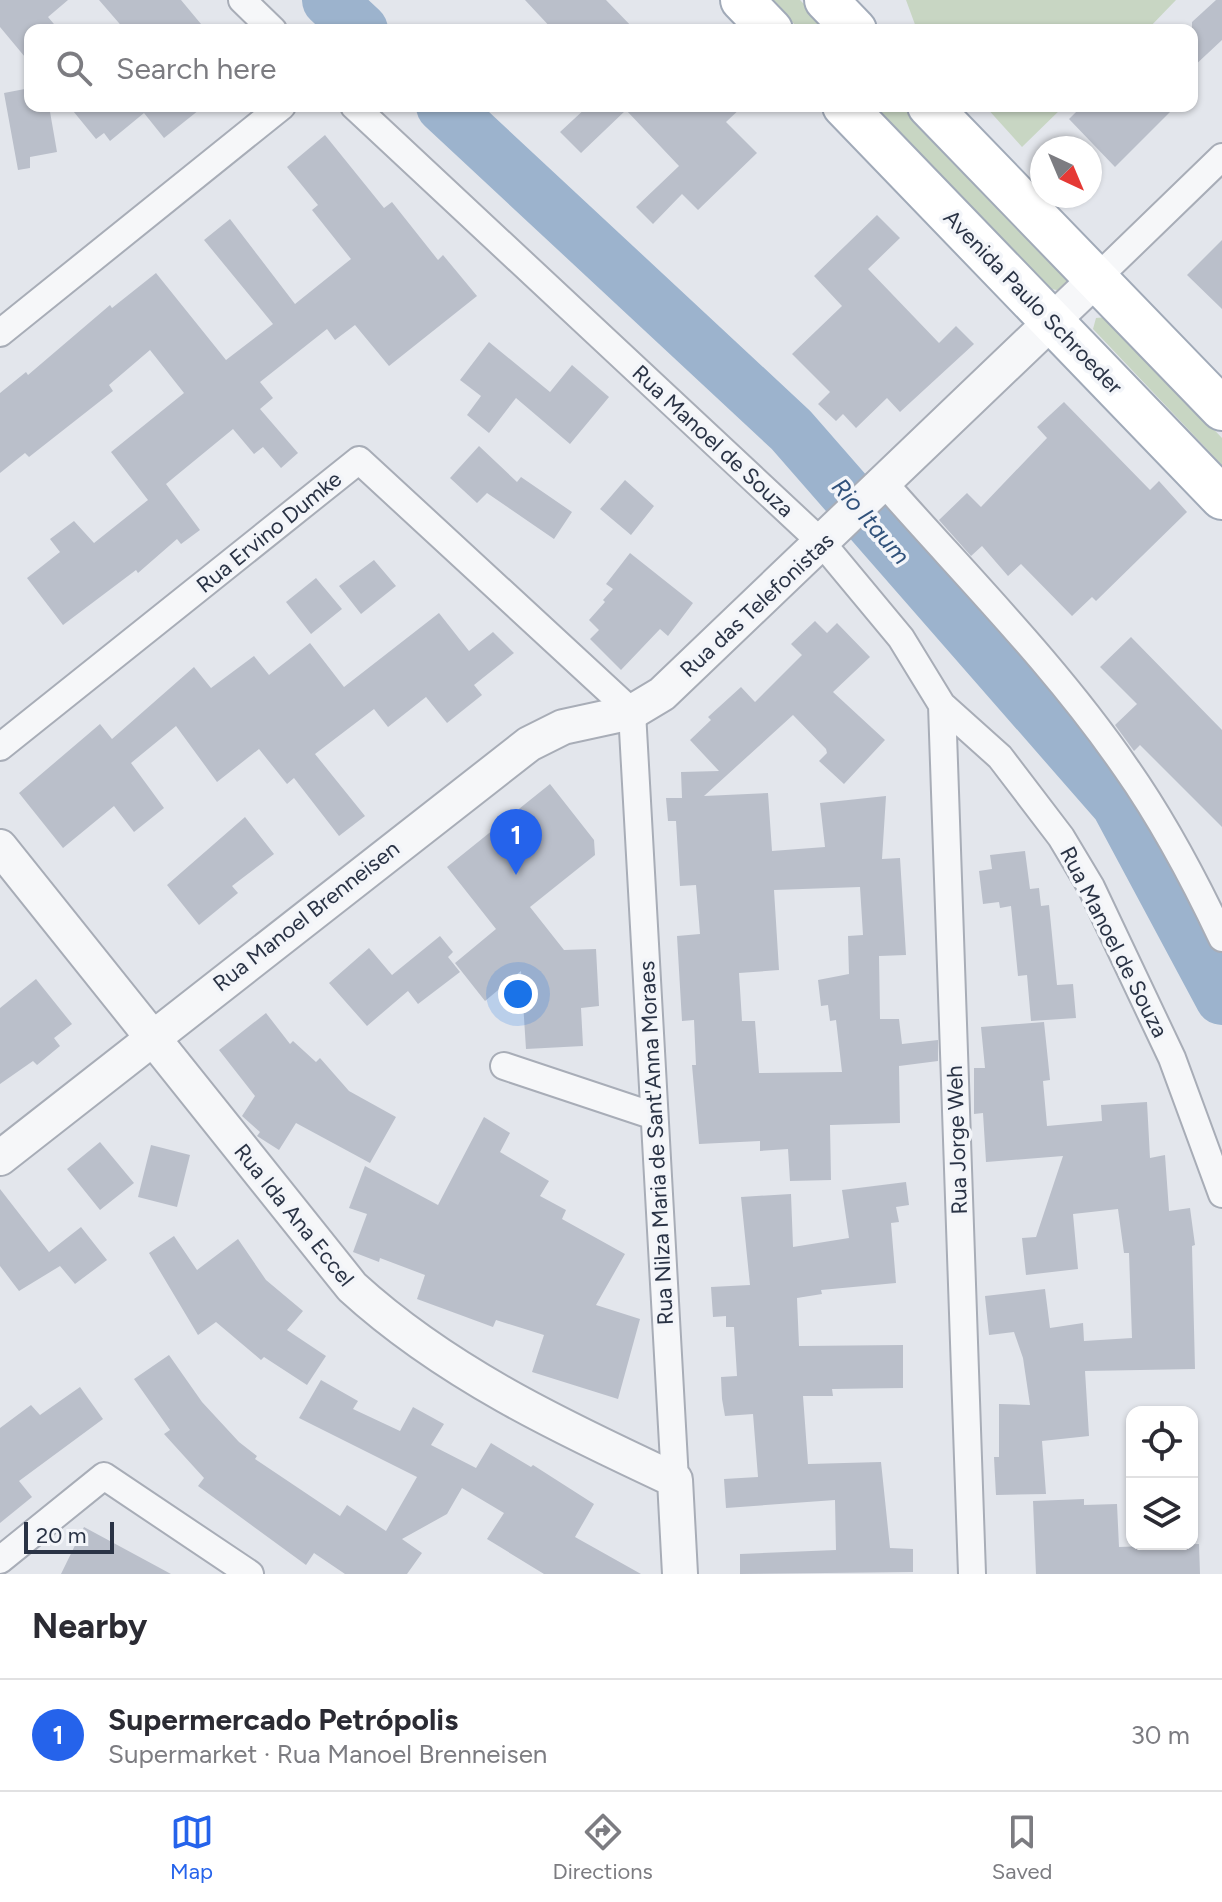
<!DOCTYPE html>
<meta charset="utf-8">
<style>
body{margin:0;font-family:Figtree,sans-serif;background:#f7f7f7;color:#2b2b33}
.controls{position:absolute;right:24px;bottom:24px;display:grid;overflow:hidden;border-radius:16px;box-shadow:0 2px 6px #0004}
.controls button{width:72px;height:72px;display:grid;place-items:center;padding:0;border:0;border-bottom:2px solid #e1e1e2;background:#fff;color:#2b2b33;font:40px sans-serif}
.compass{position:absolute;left:1030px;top:136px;width:72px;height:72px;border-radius:50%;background:#fff;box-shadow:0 2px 6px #0004;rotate:136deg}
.scale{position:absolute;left:24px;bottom:20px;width:90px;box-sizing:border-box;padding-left:8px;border:4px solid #2a3345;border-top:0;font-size:22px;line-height:28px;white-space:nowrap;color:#2a3345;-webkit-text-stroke:6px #f3f5f9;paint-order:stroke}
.you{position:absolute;left:518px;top:994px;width:28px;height:28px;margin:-20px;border:6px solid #fff;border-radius:50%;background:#1a73e8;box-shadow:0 0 0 12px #1a73e833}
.badge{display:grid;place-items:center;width:52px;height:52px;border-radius:50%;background:#2563eb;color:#fff;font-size:26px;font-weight:700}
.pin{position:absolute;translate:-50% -66px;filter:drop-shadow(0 2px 4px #0008)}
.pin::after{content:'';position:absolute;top:42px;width:28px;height:24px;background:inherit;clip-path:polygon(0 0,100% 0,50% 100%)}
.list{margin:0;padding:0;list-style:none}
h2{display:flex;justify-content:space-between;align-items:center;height:104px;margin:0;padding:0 32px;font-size:34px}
h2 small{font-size:26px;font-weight:400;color:#7c7c81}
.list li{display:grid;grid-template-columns:52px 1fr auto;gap:24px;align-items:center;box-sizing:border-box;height:112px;padding:0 32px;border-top:2px solid #e1e1e2}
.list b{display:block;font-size:30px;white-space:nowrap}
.list p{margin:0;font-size:26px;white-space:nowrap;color:#7c7c81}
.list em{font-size:26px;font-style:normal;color:#7c7c81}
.icon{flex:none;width:44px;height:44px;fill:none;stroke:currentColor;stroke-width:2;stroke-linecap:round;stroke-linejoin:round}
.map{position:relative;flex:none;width:1222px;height:1574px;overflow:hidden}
.search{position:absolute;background:#fff;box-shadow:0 2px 6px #0004;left:24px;right:24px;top:24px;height:88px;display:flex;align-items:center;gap:20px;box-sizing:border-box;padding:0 28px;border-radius:16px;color:#7c7c81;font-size:30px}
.sheet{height:216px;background:#fff}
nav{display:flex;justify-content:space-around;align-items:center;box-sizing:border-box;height:112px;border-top:2px solid #e1e1e2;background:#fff;font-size:22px;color:#7c7c81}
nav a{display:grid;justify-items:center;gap:4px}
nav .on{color:#2563eb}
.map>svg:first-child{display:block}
.green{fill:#c8d6c3}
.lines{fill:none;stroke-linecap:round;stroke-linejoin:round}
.river{stroke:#9cb3cd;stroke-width:54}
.building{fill:#babfca;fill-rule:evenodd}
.minor-casing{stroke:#a8adb7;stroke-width:30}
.tertiary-casing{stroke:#a8adb7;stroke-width:38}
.primary-casing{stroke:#a1aab8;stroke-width:46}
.minor{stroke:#f6f7f9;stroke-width:26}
.tertiary{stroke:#f6f7f9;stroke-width:34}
.primary{stroke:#fff;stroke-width:42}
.labels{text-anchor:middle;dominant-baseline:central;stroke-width:7;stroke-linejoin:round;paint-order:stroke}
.street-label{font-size:22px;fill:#2a3345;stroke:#f3f5f9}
.water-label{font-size:24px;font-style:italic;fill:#31527b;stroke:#f3f5f9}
</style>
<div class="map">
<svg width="1222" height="1574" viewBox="0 0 1222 1574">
<rect width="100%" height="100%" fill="#e3e6ec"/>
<path class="green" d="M771,0h29l29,30h-29z
M906,0h270l-29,30h-230z
M874,106h28l164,170 1,10 -5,5 -11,-2z
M985,106h79l-42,41z
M1107,317l115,121v27l-129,-136 3,-11z"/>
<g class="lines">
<path class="river" d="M329,0l32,30
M443,106l348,324 327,374 104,194"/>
</g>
<path class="building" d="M0,0h68l-20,17 11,13h-29v33l-30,-36z
M99,0h82l25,30h-81z
M525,0h81l29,30h-82z
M1216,0h6v40l-30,28v-46z
M30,88v18h19l8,46 -27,5v11l-12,2 -14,-77z
M69,106h135l-40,32 -20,-25 -34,28 -6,-8 -8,6z
M588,106h155l-17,16 31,31 -59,57 -16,-16 -29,30 -17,-17 43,-41 -53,-56 -45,43 -21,-21z
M1082,106h94l-61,61 -46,-48z
M325,135l59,73 8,-6 46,58 5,-5 34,41 -88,70 -34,-41 -20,15 -8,-11 -24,19 -43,34 13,16 -13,11 38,44 -17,15 -18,-21 -9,7 -21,-25 -67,55 34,46 -19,14 -4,-5 -39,34 -2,-3 -73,55 -36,-47 33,-26 -10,-13 24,-18 20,22 54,-43 -37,-48 73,-59 -34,-43 -41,35 4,6 -84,66 -4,-4 -25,20v-80l26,-21 2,3 82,-70 2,3 44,-35 70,87 47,-36 -69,-84 26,-21 65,85 56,-45 -39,-49 6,-5 -31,-38z
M877,215l23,23 -32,31 71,74 17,-17 18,18 -74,68 -13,-14 -31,30 -13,-14 -7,7 -18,-17 12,-12 -38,-38 50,-48 -28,-30z
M1222,240v69l-35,-34z
M489,342l61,50 22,-27 37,32 -39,47 -54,-46 -27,35 -22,-18 14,-19 -21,-16z
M1064,402l86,88 9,-9 28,31 -91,89 -4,-4 -20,19 -51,-52 -13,12 -26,-30 -11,10 -32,-36 28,-27 14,14 66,-69 -10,-11z
M479,446l38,36 4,-5 51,35 -18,27 -67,-46 -10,10 -27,-25z
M625,480l29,26 -23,29 -31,-26z
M630,553l63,50 -25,33 -8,-7 -39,41 -31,-31 9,-9 -10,-10 16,-18 -2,-2 10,-11 -7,-5z
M374,560l22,26 -35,28 -22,-28z
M316,578l26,31 -31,25 -25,-32z
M439,613l30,38 24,-19 21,21 -40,32 8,10 -35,28 -21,-26 -38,30 -14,-18 -59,45 50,62 -26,20 -45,-58 -7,6 -28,-35 -42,33 -41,-56 -45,37 33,45 -30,24 -20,-26 -51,42 -44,-55 81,-69 12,15 82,-72 17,21 43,-32 15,19 41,-32 34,44z
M815,621l12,12 10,-10 33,34 -37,35 52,48 -41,44 -25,-23 8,-8 -1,-4 -33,-34 -89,81 64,-3 4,58 53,-4 -5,-44 66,-7 -4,63 18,-1 6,97 -27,1 1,63h19l3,25 36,-4v21l-39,5 1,57 -70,2 1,55 -41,1 -2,-32 -28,2v-10l-61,3 -7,-79h4l-2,-45 -12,1 -5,-85 23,-2 -4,-49 -16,1 -4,-65h-8l-2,-23h16l-1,-26 38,-1 -29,-31 21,-20 -3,-3 33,-30 14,15 47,-47 -11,-11zM860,887l3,48 -15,1 1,38 -31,6 3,26 7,-1 2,16 6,-1 6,52 -83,1 -4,-52h-13l-3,-48 40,-3 -5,-80z
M1131,637l91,93v97l-82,-82 -6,6 -19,-26 22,-21 -37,-37z
M550,784l44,56 1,15 -65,52 34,43 32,-1 3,57 -18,2 2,38 -57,3 -5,-78 -36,30 -30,-38 41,-34 -49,-62z
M245,817l29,37 -42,32 6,7 -39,32 -32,-40z
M1025,851l5,38 9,-1 2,18 8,-1 8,80 16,-1 3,34 -45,3 -4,-46 -9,1 -7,-70 -11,2 -1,-6 -16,2 -4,-33 13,-2 -2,-14z
M440,936l13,16 -5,5 12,15 -42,32 -10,-13 -41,35 -38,-43 40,-35 23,27z
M36,979l36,45 -18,14 6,8 -23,19 -4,-4 -33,23v-76z
M266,1013l24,31 3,-3 23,21 4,-4 29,33 47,26 -26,46 -74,-40 -17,27 -22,-14 3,-4 -18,-16 13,-20 -36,-46z
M1044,1022l6,58 -7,1 4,45 55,-5 -1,-16 46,-3 3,56 15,-3 4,56 21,-3 5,37 -3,1 3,123 -110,2 4,65 -47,5 4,53 -50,1 -2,-38h5v-53l31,1 -7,-47 -9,-26 -25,3 -4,-39 60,-7 5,39 33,-5 1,18 48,-3 -3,-85h-5l-6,-44 -45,5 5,55 -52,6 -4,-37 14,-1 27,-81 -77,6 -3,-49 -9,1v-46h11l-4,-41z
M484,1117l26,16 -10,19 49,29 -9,15 26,14 -4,9 63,35 -29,51 44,14 -22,80 -86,-27 12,-37 -48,-15 -3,7 -76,-28 8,-24 -45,-17 -1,4 -26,-10 14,-38 -18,-6 16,-42 73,39z
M100,1142l34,41 -34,27 -33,-41z
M151,1145l39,10 -13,52 -39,-10z
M906,1182l3,23 -13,2 3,15 -8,1 5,60 -75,7 1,4 -25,4 2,48 104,-1v43l-71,1 1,7h-30l5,68 73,-2 9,86 23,1v23l-173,2v-20l96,-4 -1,-50 -109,8 -2,-29 34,-2 -5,-63 -28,2 -3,-17 -1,-22 16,-1 -3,-49h-8v-11l-13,1 -2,-30 39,-2 -9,-88 50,-3 2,53 56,-9 -7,-48z
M0,1189l49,63 32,-25 26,33 -32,24 -15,-18 -41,25 -19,-25z
M174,1236l23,34 41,-31 28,41 37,31 -16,19 39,26 -19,29 -43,-28 -3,3 -45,-38 -18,13 -49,-82z
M169,1355l33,47 37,40 18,14 -2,3 85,57 7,-11 39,26 31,-54 -118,-59 22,-38 37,21 -5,8 47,22 13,-24 31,17 -13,21 45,23 15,-25 40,24 2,-2 61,39 -19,33 66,37h-97l-57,-35 17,-26 -42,-25 -15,26 -45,25 20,14 -15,21h-62l-31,-21 -8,12 -108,-79 6,-8 -40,-44 6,-4 -36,-51z
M80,1387l23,32 -84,62 13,16 -32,26v-95l31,-23 9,10z
M1084,1499v6l33,-1 2,43 80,-3 1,30h-164l-3,-73z
M84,1527l87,47h-110z"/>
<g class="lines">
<defs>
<path id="minor" d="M242,0l31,30
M354,106l468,437 79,95 41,67 58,52 61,80 30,50 81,171 50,136
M1096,279l126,-122
M0,333l282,-227
M885,484c81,92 171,182 241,284 38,54 68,111 96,170
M942,705l30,869
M0,747l359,-287 273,252 43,768
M504,1066l150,50
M0,1560l104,-84 146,98"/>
<path id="tertiary" d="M0,847l352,440c93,85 209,140 323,193l5,94
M0,1158l529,-414 34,-17 69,-15 30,-18 434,-415"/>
<path id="primary" d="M742,0l29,30
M826,0l29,30
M844,106l378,392
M929,106l293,303"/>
</defs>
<use href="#minor" class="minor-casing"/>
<use href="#tertiary" class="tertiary-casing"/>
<use href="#primary" class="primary-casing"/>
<use href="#minor" class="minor"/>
<use href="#tertiary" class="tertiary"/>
<use href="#primary" class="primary"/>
</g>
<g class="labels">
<g class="street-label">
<text transform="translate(1033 302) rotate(46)">Avenida Paulo Schroeder</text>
<text transform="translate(713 441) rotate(43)">Rua Manoel de Souza</text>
<text transform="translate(269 532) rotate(-39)">Rua Ervino Dumke</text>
<text transform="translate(757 605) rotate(-43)">Rua das Telefonistas</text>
<text transform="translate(306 916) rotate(-38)">Rua Manoel Brenneisen</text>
<text transform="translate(1114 942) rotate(63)">Rua Manoel de Souza</text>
<text transform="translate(957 1140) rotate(-92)">Rua Jorge Weh</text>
<text transform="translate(656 1143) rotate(-93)">Rua Nilza Maria de Sant'Anna Moraes</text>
<text transform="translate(294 1215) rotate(51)">Rua Ida Ana Eccel</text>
</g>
<g class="water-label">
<text transform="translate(871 521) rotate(49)">Rio Itaum</text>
</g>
</g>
</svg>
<div class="controls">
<button><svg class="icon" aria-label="locate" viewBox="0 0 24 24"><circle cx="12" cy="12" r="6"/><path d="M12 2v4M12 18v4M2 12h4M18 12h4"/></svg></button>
<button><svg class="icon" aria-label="layers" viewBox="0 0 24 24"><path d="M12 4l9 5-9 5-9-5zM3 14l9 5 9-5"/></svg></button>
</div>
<svg class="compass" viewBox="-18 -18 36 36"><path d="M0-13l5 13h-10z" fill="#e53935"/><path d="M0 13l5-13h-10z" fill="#7c7c81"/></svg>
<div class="scale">20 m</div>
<div class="you"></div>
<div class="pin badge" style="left:516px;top:875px">1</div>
<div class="search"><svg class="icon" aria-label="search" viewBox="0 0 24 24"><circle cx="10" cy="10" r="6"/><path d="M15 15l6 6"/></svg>Search here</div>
</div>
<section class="sheet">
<h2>Nearby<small></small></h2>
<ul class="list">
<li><span class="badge">1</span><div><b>Supermercado Petrópolis</b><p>Supermarket · Rua Manoel Brenneisen</p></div><em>30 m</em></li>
</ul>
</section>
<nav>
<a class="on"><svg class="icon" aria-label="map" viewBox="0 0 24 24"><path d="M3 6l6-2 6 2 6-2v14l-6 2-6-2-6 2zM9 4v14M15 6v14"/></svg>Map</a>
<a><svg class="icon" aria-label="directions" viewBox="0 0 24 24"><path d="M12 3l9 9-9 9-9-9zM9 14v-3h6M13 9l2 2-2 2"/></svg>Directions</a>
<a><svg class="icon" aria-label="saved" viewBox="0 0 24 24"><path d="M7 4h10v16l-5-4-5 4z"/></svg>Saved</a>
</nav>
